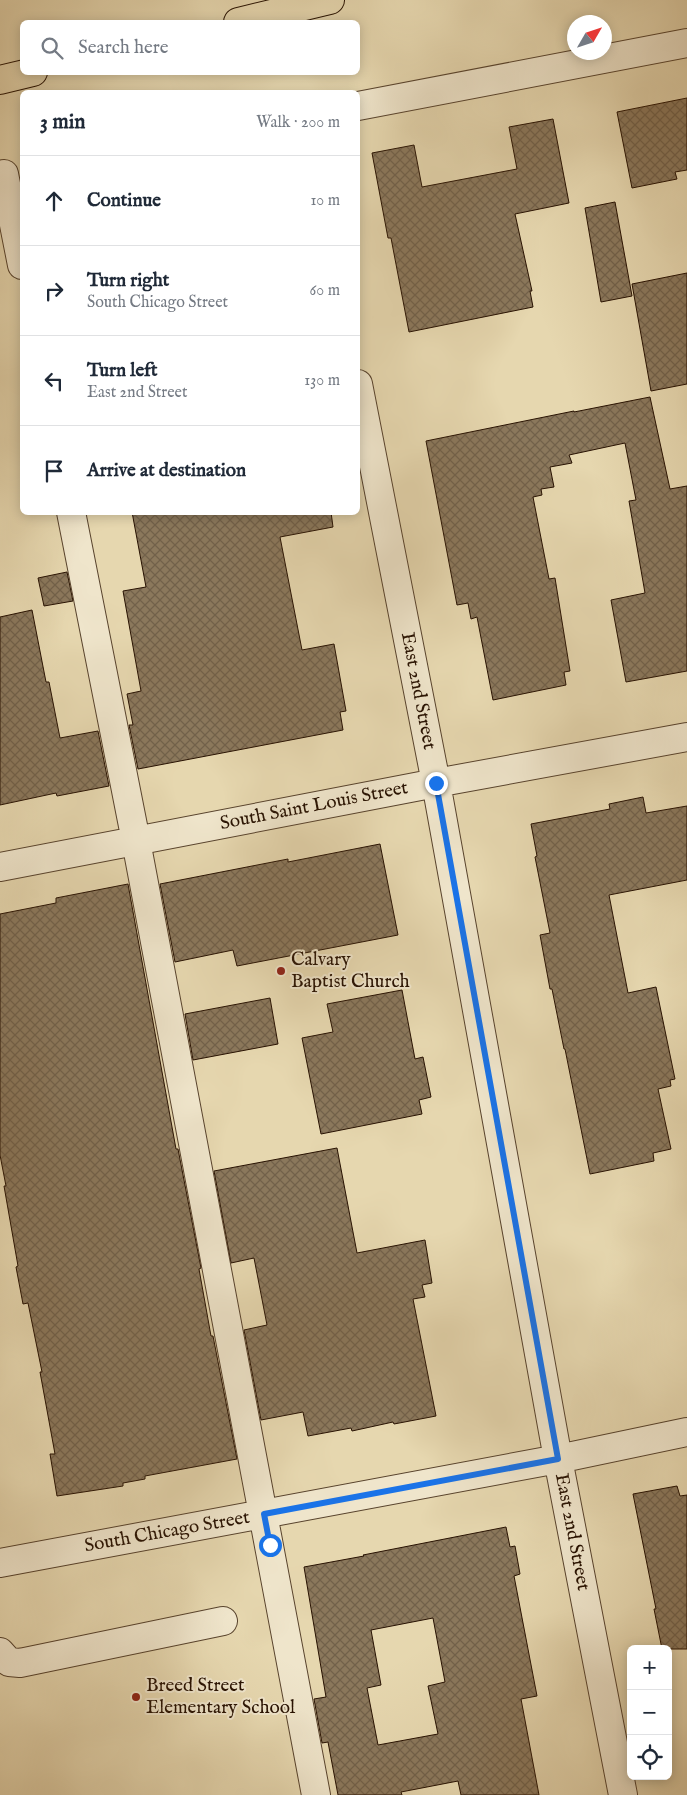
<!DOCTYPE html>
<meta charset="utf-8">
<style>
body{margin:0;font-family:"IM FELL English",serif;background:#f6f6f7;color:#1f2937}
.controls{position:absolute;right:15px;bottom:15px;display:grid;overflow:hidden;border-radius:8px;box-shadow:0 2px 12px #0003}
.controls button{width:45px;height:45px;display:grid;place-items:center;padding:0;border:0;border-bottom:1px solid #e0e1e3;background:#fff;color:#1f2937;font:25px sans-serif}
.compass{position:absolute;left:567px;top:15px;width:45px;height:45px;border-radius:50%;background:#fff;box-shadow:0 2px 12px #0003;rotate:51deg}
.stop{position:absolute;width:15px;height:15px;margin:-11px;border:4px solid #1a73e8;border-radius:50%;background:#fff}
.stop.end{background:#1a73e8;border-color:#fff;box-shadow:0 1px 5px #0008}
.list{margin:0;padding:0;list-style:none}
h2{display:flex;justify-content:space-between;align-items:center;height:65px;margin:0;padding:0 20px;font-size:21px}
h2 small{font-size:16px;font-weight:400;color:#747a83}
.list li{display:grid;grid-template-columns:32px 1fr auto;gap:15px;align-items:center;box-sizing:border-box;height:90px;padding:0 20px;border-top:1px solid #e0e1e3}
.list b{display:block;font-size:19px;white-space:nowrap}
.list p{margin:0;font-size:16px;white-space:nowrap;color:#747a83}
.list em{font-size:16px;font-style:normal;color:#747a83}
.icon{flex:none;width:28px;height:28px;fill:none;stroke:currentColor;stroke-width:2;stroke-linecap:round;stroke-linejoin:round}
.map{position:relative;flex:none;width:687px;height:1795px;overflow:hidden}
.search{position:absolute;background:#fff;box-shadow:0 2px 12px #0003;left:20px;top:20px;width:340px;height:55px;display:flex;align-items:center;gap:12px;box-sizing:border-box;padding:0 18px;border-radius:8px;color:#747a83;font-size:19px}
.panel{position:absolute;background:#fff;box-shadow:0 2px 12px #0003;left:20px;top:90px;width:340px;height:425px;border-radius:8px}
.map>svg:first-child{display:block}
.building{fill:url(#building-cross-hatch);stroke:#281202;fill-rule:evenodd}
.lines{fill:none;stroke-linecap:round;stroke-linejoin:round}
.minor-casing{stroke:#58432d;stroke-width:30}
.highway-casing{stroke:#281202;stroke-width:30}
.minor{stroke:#efe5cb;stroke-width:28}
.highway{stroke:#e6d7af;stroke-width:28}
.route{stroke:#1a73e8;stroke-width:6}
.poi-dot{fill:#8f2418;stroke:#efe5cb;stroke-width:2}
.labels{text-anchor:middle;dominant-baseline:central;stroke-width:4;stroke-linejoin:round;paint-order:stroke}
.street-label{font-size:19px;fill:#281202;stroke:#efe5cb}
.poi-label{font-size:19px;fill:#281202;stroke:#efe5cb;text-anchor:start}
</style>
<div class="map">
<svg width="687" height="1795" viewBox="0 0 687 1795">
<defs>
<pattern id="building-cross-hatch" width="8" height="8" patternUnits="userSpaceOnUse" patternTransform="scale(1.25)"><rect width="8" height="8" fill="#8b785c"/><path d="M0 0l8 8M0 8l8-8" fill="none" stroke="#72614a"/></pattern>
</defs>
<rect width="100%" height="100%" fill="#e6d7af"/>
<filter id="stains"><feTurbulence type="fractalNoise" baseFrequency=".004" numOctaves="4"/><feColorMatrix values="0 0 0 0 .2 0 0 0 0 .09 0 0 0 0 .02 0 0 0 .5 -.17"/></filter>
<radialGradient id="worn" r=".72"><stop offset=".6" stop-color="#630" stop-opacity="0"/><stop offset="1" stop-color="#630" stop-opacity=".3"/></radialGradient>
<path class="building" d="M687,98v72l-12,2 2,7 -45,9 -15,-76z
M553,119l16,84 -54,11 17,77h-2l3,16 -124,25 -18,-94h-3l-16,-85 42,-8 8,42 95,-18 -8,-42z
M615,202l17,94 -31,6 -16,-94z
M687,273v111l-36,7 -19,-107z
M650,397l20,92 17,-3v185l-61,11 -15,-82 34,-7 -16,-92 7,-1 -11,-57 -56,12 3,8 -22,4 4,20 -13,2 1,6 -9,2 16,82 6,-1 15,93 -6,1 2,13 -73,15 -16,-83 -6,2 -3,-16 -11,2 -31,-164 148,-30v1z
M132,512h199l2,15 -53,10 22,113 32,-6 12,67 -6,1 3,18 -205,39 -9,-44h4l-6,-31 14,-3 -18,-100 23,-4z
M67,572l6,29 -29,5 -6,-28z
M32,610l14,72h3l11,56 38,-7 11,55 -52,10 -1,-3 -56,12v-188z
M643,797l3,16 41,-7v74l-78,15 19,98 28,-6 19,92 -5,1 1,6 -13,3 13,60 -18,4 1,8 -64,13 -25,-125h-1l-12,-60h-2l-10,-54 10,-2 -15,-76 2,-1 -6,-32 79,-15 -1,-5z
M380,844l18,91 -161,31 -4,-16 -58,12 -15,-78 128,-25v3z
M128,884l48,265h2l23,119 -2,1 12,67h2l24,123 -92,17v3l-22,4v3l-66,10 -7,-42h5l-15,-82h2l-14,-69 -5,1 -7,-37 2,-1 -14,-80h2l-6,-31v-241l56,-11v-5z
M402,990l13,69 8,-2 8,40 -12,3 3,14 -101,20 -19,-96 31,-6 -6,-28z
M270,998l8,46 -85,16 -8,-46z
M337,1148l20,105 68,-13 7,43 -10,2 3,12 -12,2 23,117 -42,8 -1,-2 -41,9 -1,-3 -43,8 -5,-24 -42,8 -17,-90 23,-5 -13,-67 -23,5 -17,-92z
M677,1486l3,10 7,-1v154h-25l-8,-40h2l-23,-115z
M506,1527l4,20 5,-1 5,28 -6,2 23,120 -16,3 18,96h-78l-3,-14 -57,11 1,3h-64l-10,-53 -6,1 -8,-44 12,-2 -22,-130 60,-11 -1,-1zM433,1618l12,64 -17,4 10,48 -60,11 -11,-57 14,-3 -10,-55z"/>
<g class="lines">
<defs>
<path id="minor" d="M358,106l329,-63
M4,174l18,91
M358,384l78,399 122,676 65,336
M71,512l65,329 180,954
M0,867l436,-84 251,-46
M0,1563l558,-104 129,-27
M0,1652l9,10 11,1 203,-42"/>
<path id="highway" d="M238,22l92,-22
M0,80l33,-8"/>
</defs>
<use href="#minor" class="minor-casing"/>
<use href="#highway" class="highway-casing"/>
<use href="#minor" class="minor"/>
<use href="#highway" class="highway"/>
</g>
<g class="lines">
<path class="route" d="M270,1545l-6,-31 294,-55 -122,-676"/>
</g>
<g class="poi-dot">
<circle cx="281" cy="971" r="5"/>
<circle cx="136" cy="1697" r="5"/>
</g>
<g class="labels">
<g class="street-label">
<text transform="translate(418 691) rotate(79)">East 2nd Street</text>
<text transform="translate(314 806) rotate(-11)">South Saint Louis Street</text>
<text transform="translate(167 1532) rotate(-10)">South Chicago Street</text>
<text transform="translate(572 1532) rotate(79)">East 2nd Street</text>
</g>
<g class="poi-label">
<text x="291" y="960">Calvary<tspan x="291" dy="22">Baptist Church</tspan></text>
<text x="146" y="1686">Breed Street<tspan x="146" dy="22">Elementary School</tspan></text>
</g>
</g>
<rect width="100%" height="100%" filter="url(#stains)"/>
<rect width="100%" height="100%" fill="url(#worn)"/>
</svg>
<div class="controls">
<button>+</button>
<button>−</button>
<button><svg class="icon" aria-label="locate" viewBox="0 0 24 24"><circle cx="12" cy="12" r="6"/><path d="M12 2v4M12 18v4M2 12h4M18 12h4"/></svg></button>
</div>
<svg class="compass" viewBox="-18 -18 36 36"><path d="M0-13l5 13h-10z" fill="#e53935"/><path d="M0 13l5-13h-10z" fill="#747a83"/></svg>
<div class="stop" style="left:270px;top:1545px"></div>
<div class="stop end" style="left:436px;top:783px"></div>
<div class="search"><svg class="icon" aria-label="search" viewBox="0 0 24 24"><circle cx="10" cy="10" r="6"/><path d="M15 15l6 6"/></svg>Search here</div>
<section class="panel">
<h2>3 min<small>Walk · 200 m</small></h2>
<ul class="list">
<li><svg class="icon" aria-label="ahead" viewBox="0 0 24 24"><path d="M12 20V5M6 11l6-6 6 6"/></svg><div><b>Continue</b></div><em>10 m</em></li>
<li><svg class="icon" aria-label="right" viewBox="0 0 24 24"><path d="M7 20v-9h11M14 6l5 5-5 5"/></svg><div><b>Turn right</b><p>South Chicago Street</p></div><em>60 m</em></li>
<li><svg class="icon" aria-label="left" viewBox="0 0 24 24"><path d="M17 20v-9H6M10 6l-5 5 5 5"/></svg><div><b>Turn left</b><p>East 2nd Street</p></div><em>130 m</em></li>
<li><svg class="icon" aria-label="arrive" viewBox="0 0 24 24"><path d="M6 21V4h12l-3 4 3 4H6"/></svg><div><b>Arrive at destination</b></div></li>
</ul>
</section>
</div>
